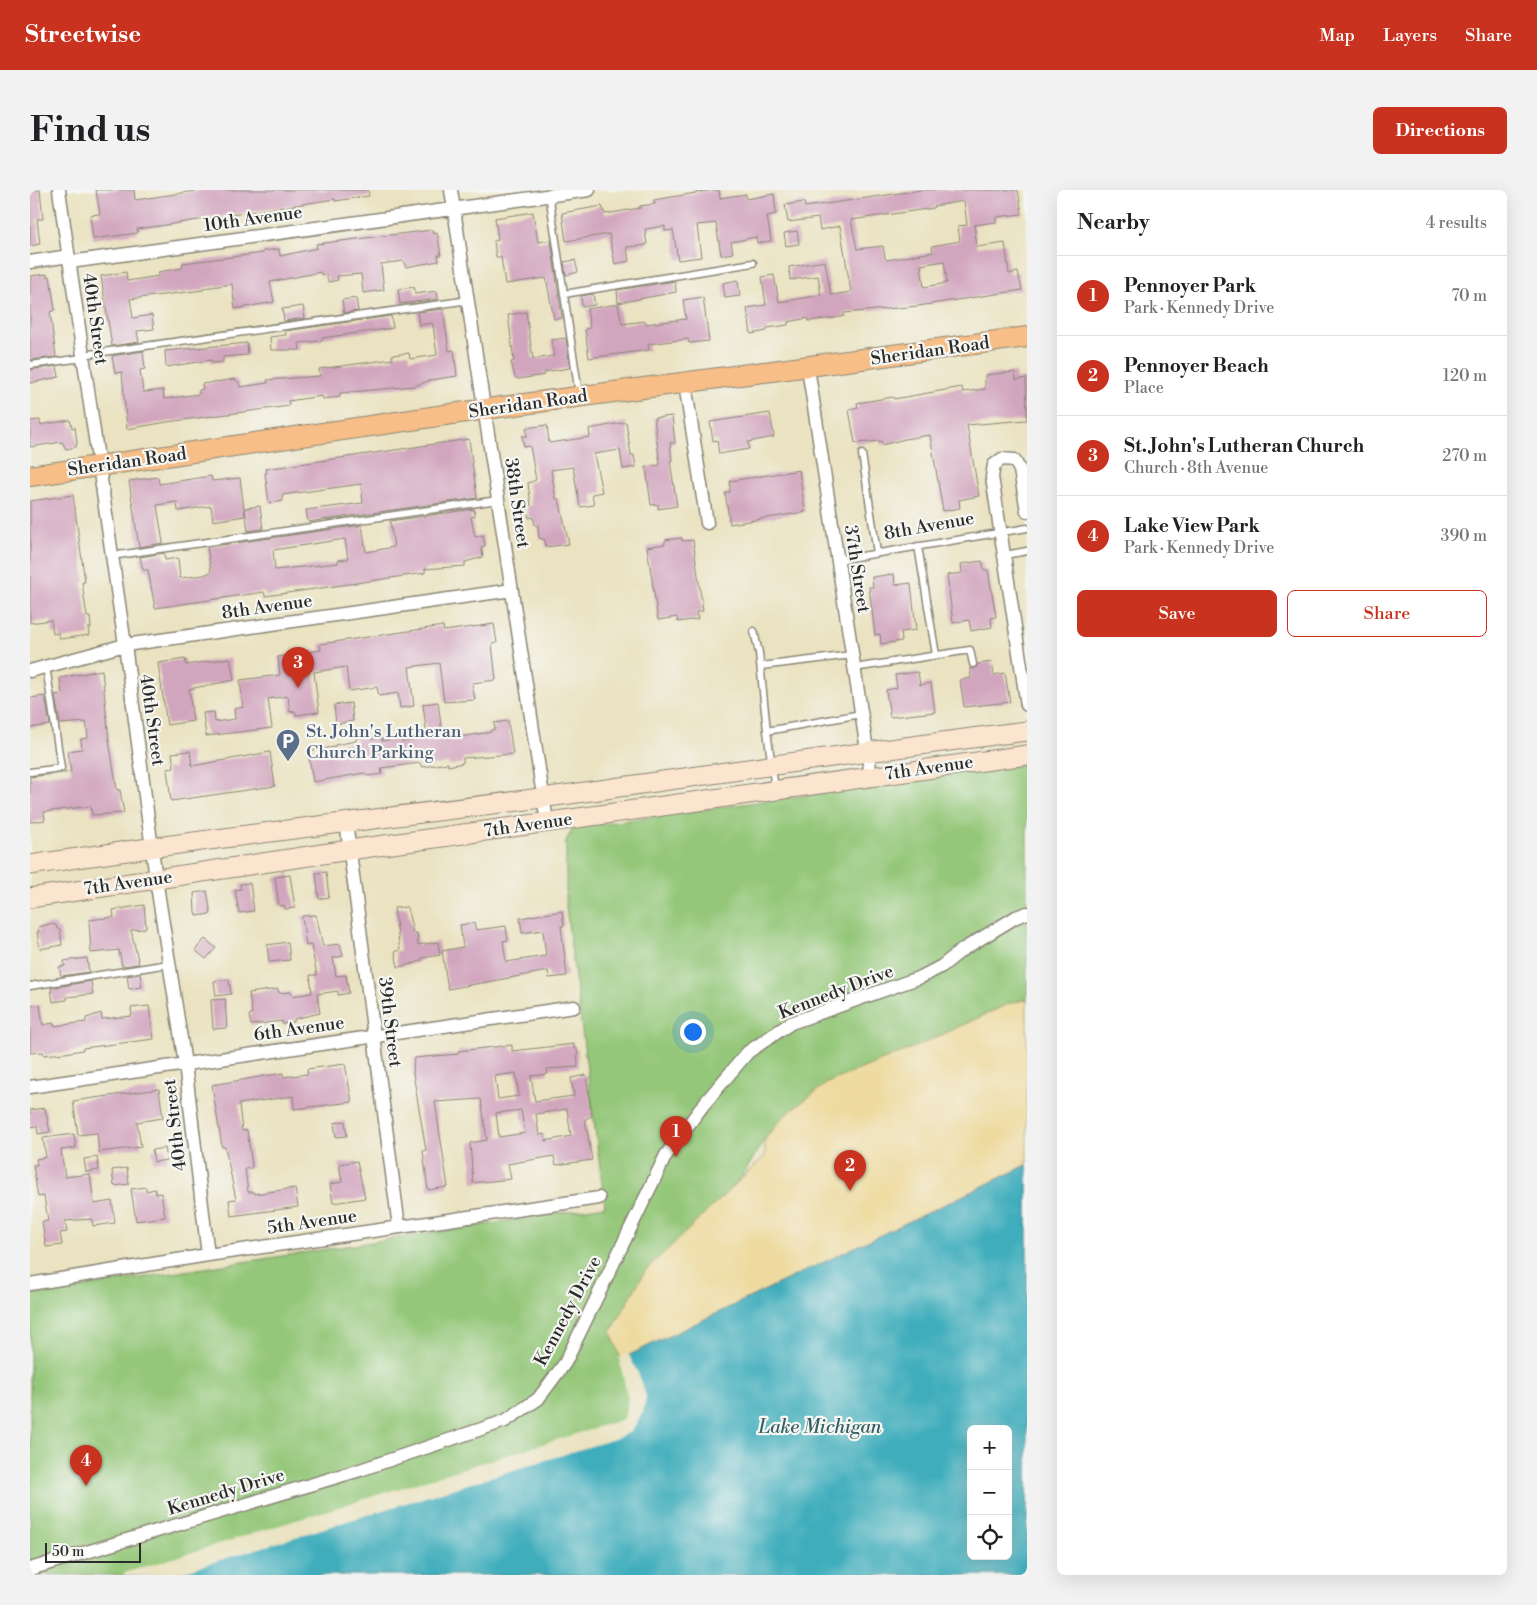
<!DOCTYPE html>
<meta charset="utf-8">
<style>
body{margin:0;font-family:"Libre Bodoni",serif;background:#f2f2f2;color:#202124}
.controls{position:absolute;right:15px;bottom:15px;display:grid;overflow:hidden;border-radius:8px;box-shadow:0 5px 20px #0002}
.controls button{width:45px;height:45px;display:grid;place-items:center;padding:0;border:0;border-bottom:1px solid #e0e0e0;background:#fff;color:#202124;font:25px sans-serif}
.scale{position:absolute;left:15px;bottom:12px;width:96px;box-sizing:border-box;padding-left:5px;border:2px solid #2b2b2b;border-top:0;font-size:14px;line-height:18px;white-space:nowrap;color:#2b2b2b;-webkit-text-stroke:4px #f6f6f2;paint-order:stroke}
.you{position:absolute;left:662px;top:841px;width:18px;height:18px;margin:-12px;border:4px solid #fff;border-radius:50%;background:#1a73e8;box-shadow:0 0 0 8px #1a73e833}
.badge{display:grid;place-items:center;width:32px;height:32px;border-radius:50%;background:#c8321e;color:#fff;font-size:16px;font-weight:700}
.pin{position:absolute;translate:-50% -41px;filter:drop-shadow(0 1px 2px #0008)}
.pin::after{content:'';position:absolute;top:26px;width:18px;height:15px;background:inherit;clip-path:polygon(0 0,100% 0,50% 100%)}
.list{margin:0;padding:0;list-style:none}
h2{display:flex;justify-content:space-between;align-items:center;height:65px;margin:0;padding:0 20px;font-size:21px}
h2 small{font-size:16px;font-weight:400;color:#757577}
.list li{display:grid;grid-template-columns:32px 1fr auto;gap:15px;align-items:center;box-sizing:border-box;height:80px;padding:0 20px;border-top:1px solid #e0e0e0}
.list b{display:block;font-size:19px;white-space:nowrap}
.list p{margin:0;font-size:16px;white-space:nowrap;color:#757577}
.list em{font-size:16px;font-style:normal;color:#757577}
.actions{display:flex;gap:10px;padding:15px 20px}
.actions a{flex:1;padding:11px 0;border:1px solid #c8321e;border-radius:8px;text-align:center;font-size:18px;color:#c8321e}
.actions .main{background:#c8321e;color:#fff}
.icon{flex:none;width:28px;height:28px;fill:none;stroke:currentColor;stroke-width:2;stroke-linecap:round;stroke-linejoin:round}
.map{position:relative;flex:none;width:997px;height:1385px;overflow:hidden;border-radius:8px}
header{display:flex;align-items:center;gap:30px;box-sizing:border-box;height:70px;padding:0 25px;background:#c8321e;color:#fff}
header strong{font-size:24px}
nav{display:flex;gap:28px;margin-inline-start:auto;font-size:18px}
.intro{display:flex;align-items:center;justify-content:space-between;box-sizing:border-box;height:120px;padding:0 30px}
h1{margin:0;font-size:35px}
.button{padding:12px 22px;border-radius:8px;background:#c8321e;color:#fff;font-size:18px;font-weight:700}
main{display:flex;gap:30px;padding:0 30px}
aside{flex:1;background:#fff;border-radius:8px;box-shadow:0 5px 20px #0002}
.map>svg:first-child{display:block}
.green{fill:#94c779;stroke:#607952}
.sand{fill:#eeda9e;stroke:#8c8264}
.water{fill:#3fadbc;stroke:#356c74;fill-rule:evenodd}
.pier{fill:#eae2c0}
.building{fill:#d1a5be;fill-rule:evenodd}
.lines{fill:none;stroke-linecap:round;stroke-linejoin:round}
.lane-casing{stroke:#8a8676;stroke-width:9}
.street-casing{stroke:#8a8676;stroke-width:15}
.secondary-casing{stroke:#8a8676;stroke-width:21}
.primary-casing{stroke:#8a8676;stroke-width:22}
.lane{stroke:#fff;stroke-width:6}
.street{stroke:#fff;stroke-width:12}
.secondary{stroke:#fce5cf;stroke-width:19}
.primary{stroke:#f7be87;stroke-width:20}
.labels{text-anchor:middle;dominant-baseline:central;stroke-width:4.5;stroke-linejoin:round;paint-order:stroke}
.street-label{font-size:18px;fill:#2b2b2b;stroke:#f6f6f2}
.service-label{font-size:18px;fill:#4e5e75;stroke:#f6f6f2;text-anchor:start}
.water-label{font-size:19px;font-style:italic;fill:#335f65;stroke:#f6f6f2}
</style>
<header>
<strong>Streetwise</strong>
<nav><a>Map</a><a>Layers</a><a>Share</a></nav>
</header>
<div class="intro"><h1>Find us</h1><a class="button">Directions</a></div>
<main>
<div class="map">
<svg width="997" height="1385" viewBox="0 0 997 1385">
<rect width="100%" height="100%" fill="#f6f6f2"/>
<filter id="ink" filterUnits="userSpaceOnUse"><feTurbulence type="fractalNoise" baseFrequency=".02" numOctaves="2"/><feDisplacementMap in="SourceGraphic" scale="10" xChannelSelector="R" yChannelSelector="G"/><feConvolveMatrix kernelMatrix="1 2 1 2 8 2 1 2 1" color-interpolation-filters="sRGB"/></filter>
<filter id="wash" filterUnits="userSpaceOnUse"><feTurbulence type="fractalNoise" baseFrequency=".0096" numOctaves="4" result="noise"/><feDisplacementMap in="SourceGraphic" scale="20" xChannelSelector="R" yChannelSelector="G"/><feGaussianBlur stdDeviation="1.12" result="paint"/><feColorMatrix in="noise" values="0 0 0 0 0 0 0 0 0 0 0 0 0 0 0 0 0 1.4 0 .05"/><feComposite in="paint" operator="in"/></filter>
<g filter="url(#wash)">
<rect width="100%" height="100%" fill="#eae2c0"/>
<path class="green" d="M997,574v235l-19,5 -86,40 -138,72 -19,23 -22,36 -30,32 -92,152 10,40 -5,22 -500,154h-96v-280l575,-89 -39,-298v-67l7,-13z"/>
<path class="sand" d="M997,809v166l-406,194 -10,-27 34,-61 120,-115v-17l19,-23 43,-33 95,-39 86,-40z"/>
<path class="water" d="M997,975v410h-901l500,-154 5,-22 -10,-40zM941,1239h37v127h-37z"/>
<path class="pier" d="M598,1163l13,27 5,17 -3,14 -12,21 -17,7 -442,136h-49l2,-2 499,-154 4,-20 -9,-41z"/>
<g id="blocks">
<path class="building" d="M0,0h10l3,29h-6l3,25 -10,2z
M66,0h38l1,10 67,-10h166l1,6 -34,5v-2l-169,26 -29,4 1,4 -45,6 -3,-24 10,-1z
M683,0h6l1,8 26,-4v5l28,-5 2,20 -9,2 4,25 -14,2 -1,-6 -25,5 2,11 -12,2 -5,-32 -19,2 4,32 -23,3 -5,-30 -8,1v-5l-20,3 2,16 -20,2 2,14 -14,3 -6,-30 -43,7 -4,-28 40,-7 3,8 35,-6v-2l15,-2 -1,-4z
M891,0h97l4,24 -26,3v5l-22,3 3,22 28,-4 4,31 9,-2 4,18 -104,16 -74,7v3l-9,2 -27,3v-3l-20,4v3l-21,3v3l-16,3 -4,-26 19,-3 -4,-28 12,-2 5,27 42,-7 -3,-19 -28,4 -1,-13 36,-6 6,34 20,-3 -11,-66 -20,4 -2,-12 -30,4 -3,-17 19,-3 1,5zM934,11l3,24 -9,1 2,15 -28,5 1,6 -46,8 -2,-2 -2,-12 -26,3 -6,-29 83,-12v-2zM914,71l3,22 -23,4 -3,-22z
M503,22l5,30 13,-2 11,78 -8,1 -8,-41 -41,6 -4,-27h-5l-2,-16 4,-1 -3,-22z
M402,40l1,4 4,-1 4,22h-3l1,6 -33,6 -3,-6 -22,3 3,26 -21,3 -2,-19 -24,2 1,4 -10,2 -2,-8 -5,1v-3l-51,10 4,20 -39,7 -3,-25 -28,4v2l-74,9 3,19 19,-3 2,14 -17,2 2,11 -27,4 -11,-70 25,-4 1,9 32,-5 -1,-4 24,-4 1,-5 80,-10v-2l16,-2 1,7 37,-8 -1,-4z
M767,41l2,13 -13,2 -2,-13z
M545,70l3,12 -12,3 -2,-13z
M17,84v3l3,-1 5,34 -5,2 6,45 -26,3v-84z
M708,90l2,16 -15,2 -2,-15z
M645,91l1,11 -58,11 -1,-13z
M384,97l1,7 22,-3 1,8 -38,5 -2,-15z
M563,104l2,11 -13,2 -1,-11z
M673,107l6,44 -20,2 -1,-4 -40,5 1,6 -60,8 -4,-29 5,-1 -3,-19 31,-5 4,20 23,-3 1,3 40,-5 -3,-19z
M326,108l2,13 -14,2 -2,-13z
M273,116l2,12 -21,3 -2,-12z
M413,119l6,42 5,-1 3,26 -26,4 -17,6 -74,7v4l-17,2 -1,-3 -34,5 1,5 -122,16 -40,7 -5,-57 -7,1 -3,-17 31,-5 2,18 -5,1 3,22 20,-2 1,9 35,-5v-4l4,-1 -1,-5 33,-5 4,4 1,4 28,-4 -1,-3 53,-4 -1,-7 74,-10 -1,-4 17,-2 1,6 27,-4 -4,-30 -1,-2 -13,2 -2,-13z
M496,122l7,47 21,-3 -3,-16 15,-2 4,30 -26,4 1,3 -27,4 -3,-2 -4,-15 3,-1 -6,-46z
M361,126l2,12 -71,10v3l-23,2 1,7h-29l-1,-13 16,-2 -1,-4z
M217,153l1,12 -25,2v5l-11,1 -1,-3 -45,7 -1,-16z
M27,176l2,11 -29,6v-13z
M985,182l1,8 10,-2 1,42 -60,5 12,71 -20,4 1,8 -17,3 -13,-76 -25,4 -23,6 -1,-4 -26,2 -6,-33 9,-2 -1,-5 36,-6 1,2 68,-12 1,5 22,-3v-14z
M740,223l4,24 -26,5 1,7 -30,5 -2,-14 -4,1 -3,-19z
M642,226l3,27h-5l2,18h-2l7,45 -19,3v-5l-7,1 -5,-38 14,-2 -6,-47z
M10,230v5l30,-5 2,8 3,-1 2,16 -1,4 -10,2 -4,-7 -32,5v-26z
M596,232l5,33h3l2,12 -13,2 -3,-19 -26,4 8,38 -10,2 2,11 -14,2 -7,-40 -22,3 5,29h3l10,45 -23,3 -1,-7 -6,-2 -1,-13h-3l-2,-8 -4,1 -2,-11 4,-2 -3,-22 8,-3 -6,-34 -6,1 -2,-11h5l-1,-8 21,-3 2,18 41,-6 -1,-8z
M439,249l8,59 -169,24 -2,-12 57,-7 -2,-19 -79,11 1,6 -14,2 -4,-30h2l-1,-4z
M769,280l6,42 -75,12 -5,-31 5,-1v-11z
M181,286l1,5 28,-3 5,38 -32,5 -2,-15 -33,5 -1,-9 -20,3 6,38 -24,4 -10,-66 29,-4 1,7z
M43,305l12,87h-3l5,35h3l1,11h-3l1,7 -29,4 -1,-6 -6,1 -2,-14 -21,3v-122z
M230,316l3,23 -15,2 -3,-23z
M444,319l1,7 -4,1 4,20 8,-2 2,11 -4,1 2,10 -18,5v4l-40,3v4l-145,21 -15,2 -1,-4 -109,16 -7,-38h-5l-3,-13 24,-4 1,7 13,-2 2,20 24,-3 7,-3 -4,-25 155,-22 4,27 28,-5 -4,-26zM315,349l3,20 -10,1v3l-63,7 -2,-20z
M652,348v3l11,-1 10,71 -7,1 2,7 -20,3 -1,-5 -19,3 -11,-73 18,-3v-4z
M952,371l2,9h4l8,47 -5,1 1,9 -21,4 -2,-11 -16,3 -6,-48 15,-2 -1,-9z
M864,384l1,11 16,-2 5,47 -15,2 1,9 -21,3 -1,-10 -5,1 -6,-48h4l-1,-10z
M464,434l3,19 -5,1 4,36 -24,3 3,17 -31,2 -5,-39 -30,4 5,39 -14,2 -2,-15 -19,3 -2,-9 -28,4 -3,-24 -32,5 5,40 -23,3 -1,-4 -5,1 -2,-16 -20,3 4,29 -66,8 -3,-23 11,-1 1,10 20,-3 -1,-10 9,-2 -3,-27 40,-5 -2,-18 43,-7 -1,-6 123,-18 1,5z
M200,468l4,22 -45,9 4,32 -26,4 -9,-62 27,-4 1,6z
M962,472l2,13 11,-2 5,29 -46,5 -4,-27 11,-2 -1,-10 5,1 3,-5z
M72,480l7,70 8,50h3l4,23 -32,2 -1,-9 -47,6 1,8 -15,2v-45l41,-5 -3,-21 14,-2 -1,-10 7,-1 -2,-16 -26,2 -5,-29 7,-1 -2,-16z
M888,482l2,13 11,-2 4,29 -45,5 -4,-27 11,-2 -2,-13z
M15,506l5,29 -20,3v-30z
M408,512l4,30h17l1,5 31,-5v-2l4,-1 -1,-6 14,-2 5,33 -50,4v5l-15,3v-3l-26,4 -2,-4 -39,5 1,6 -14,2 -4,-3 -51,9 -5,-31 27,-4v-2l21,-4v-3l14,-2 1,3 11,-1v3l19,-3 1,4 25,-4 -4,-34z
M321,513l2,18 -17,3 -2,-19z
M160,561l2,15 78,-14 5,34 -104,15 -4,-32 7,-1 -2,-15z
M296,682l3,25 -10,2 -3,-26z
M260,685l5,33 -10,1 -1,-4 -5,1 -4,-29z
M220,693l4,28 -15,2 -4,-23 6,-1 -1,-5z
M177,701l4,23 -14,2 -2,-4 -1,-19z
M114,715l2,22 -2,2 -13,1 8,34 -17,2 -3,-16 -28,3 -2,-33 25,-3 -1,-7z
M377,717l6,26h4l1,12 20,-3 2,13 -18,3v2l-6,3 -18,4 -3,-15 5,-2 -6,-42z
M532,721l2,15h-3l6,50 -18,2 -1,-7 -100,18 -6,-38 21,-4 -3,-22 14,-2 2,7 30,-4 2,14 -5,1 3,21 40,-6 -3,-26 -21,3 -2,-15z
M286,725l7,31 17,-2 3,12 -10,2 3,18 10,-1 3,18 -11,2v-4l-21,3 3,19 -26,6v3l-12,2v-3l-31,4 -2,-10 3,-1 -3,-21 29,-4 1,4 12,-1 1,4 20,-3 -2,-18h7l-6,-30 -5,1 -4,-30z
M20,734l6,1 1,4h3l2,16 -22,4 -3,-17h2l-1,-5z
M175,749l11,9 -10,11 -11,-9z
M258,752l2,18 -21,2 -2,-17z
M57,768l2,14 -28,4 -2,-9 6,-1 -1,-5z
M110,784l2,13 -13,2 -2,-13z
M199,789l2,15 -15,2 -2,-15z
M61,791l2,13 -26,3v3l-14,2 -2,-14z
M195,809l2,29 -14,1 -2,-29z
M10,815l3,20 10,-2 1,3 32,-4v-4l15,-5 1,6 30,-3 -1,-8 18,-2 5,33 -71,9v2l-18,3 -21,2 -1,-3 -13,1v-47z
M544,854v5l3,-1 1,19 -31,2 1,5 -17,2 4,25 39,-5 -3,-18 15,-3 6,41 -7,3 7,41 -36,5 -2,-9 -46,8 3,15 -38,4 -3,-40 17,-3 -6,-41 -46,3 13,85 -20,3 -5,-39 3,-1 -13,-77 1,-15 44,-4v-3l54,-6v6zM486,883l3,23 -21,3 -3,-23zM537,919l4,27 -26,5 -1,-7 -5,1 -3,-21zM491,920l4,23 -26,4 -3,-24z
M315,874l7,38 -58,7 -1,-13 -54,8 3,27 5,-1 5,36 -1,2 -6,1 3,23h6l1,2 40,-6 3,19 -67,9 -2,-16 7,-1 -11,-52h-3l-10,-62 71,-12v4l25,-3 -1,-5z
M129,899l4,29 -26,4 4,25 -42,5 -2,-19 -19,2 -5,-34z
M15,918l5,24 -12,2 -1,-8 -7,1v-17z
M315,931l2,15 -11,1 -2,-14z
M44,944l2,14 -15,2 4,27 25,-3 4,30 18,-3 3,22 -22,3 -1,-7 -27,2 2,11 -7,1 2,12 -16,2 -4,-25 6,-1 -4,-25 -6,1 -5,-32h4l-1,-6 10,-2 -3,-19z
M135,958l2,12 -13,2 -2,-12z
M67,967l2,13 -13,2 -2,-13z
M327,971l8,37 -32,5 -3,-19 12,-2 -3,-18z
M97,978l2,16 -15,2 -2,-16z
M116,997v4l9,-2 1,5 5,-1 4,24 -29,4 -5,-32z"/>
</g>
</g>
<g filter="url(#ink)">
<use href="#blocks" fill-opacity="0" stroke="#8a8676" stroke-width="1"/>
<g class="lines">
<defs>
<path id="lane" d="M519,4l30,200
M534,104l189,-31
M52,165l387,-55
M0,175l53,-7
M832,264l15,99
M888,356l18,109
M975,365l22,-4
M81,366l387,-56
M808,370l189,-32
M724,441l5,22 8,78 94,-17
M731,476l91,-11
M824,478l116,-18 3,14
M737,541l8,58
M0,582l31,-4 -15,-102
M0,796l139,-22"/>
<path id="street" d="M29,0l66,455 31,234 29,185 23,191
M421,0l96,632
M0,72l39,-6
M40,72l519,-72
M778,178l63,408
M655,194l22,139
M997,321l-7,-41 -6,-10 -12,-1 -8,6 -2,12 35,228
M0,481l95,-26 387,-55
M316,632l53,405
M0,897l544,-80
M0,1094l178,-29 391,-57
M0,1379l330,-99 145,-49 33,-22 27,-36 101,-208 38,-51 44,-52 43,-29 130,-46 21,-11 20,-16 54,-33 11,-4"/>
<path id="secondary" d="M0,675c170,-26 341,-45 511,-67 162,-22 324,-47 486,-67
M0,708l319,-48 678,-95"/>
<path id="primary" d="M0,286l456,-67 541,-72"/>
</defs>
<use href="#lane" class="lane-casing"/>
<use href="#street" class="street-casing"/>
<use href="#secondary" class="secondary-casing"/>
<use href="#primary" class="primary-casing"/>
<use href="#lane" class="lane"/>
<use href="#street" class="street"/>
<use href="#secondary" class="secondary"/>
<use href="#primary" class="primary"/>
</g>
</g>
<defs>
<symbol id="parking-pin" viewBox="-11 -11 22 30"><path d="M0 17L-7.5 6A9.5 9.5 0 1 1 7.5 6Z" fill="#5c6f8a" stroke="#f6f6f2"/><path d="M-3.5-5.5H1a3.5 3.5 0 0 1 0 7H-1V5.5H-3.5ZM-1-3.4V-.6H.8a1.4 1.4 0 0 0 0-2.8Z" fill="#fff"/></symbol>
</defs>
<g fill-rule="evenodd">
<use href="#parking-pin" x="244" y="537" width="28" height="38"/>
</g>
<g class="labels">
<g class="street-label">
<text transform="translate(223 29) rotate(-8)">10th Avenue</text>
<text transform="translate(65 129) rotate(82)">40th Street</text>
<text transform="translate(900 161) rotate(-8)">Sheridan Road</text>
<text transform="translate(498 214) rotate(-8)">Sheridan Road</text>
<text transform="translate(97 272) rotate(-8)">Sheridan Road</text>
<text transform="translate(487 313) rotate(82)">38th Street</text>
<text transform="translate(899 336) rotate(-10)">8th Avenue</text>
<text transform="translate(827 379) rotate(81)">37th Street</text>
<text transform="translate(237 417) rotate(-8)">8th Avenue</text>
<text transform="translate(122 530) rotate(82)">40th Street</text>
<text transform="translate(899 578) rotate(-8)">7th Avenue</text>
<text transform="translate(498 635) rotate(-8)">7th Avenue</text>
<text transform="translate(98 693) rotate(-8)">7th Avenue</text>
<text transform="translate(806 802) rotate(-21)">Kennedy Drive</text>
<text transform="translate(360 832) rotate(83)">39th Street</text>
<text transform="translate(269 839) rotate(-8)">6th Avenue</text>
<text transform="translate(145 935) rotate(-97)">40th Street</text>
<text transform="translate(282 1032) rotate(-8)">5th Avenue</text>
<text transform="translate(538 1121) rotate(-62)">Kennedy Drive</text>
<text transform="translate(196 1302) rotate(-17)">Kennedy Drive</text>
</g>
<g class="service-label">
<text x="276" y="541">St. John's Lutheran<tspan x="276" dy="21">Church Parking</tspan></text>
</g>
<g class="water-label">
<text x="790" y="1237">Lake Michigan</text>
</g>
</g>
</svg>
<div class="controls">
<button>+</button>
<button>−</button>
<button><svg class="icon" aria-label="locate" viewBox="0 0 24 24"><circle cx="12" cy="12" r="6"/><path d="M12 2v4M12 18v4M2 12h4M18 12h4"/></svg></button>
</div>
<div class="scale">50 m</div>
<div class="you"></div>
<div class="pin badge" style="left:646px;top:967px">1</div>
<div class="pin badge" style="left:820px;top:1001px">2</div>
<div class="pin badge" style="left:268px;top:498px">3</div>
<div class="pin badge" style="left:56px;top:1296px">4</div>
</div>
<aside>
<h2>Nearby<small>4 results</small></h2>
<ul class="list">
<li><span class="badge">1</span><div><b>Pennoyer Park</b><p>Park · Kennedy Drive</p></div><em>70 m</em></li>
<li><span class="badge">2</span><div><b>Pennoyer Beach</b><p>Place</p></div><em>120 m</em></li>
<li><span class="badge">3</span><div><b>St. John's Lutheran Church</b><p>Church · 8th Avenue</p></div><em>270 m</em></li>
<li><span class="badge">4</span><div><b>Lake View Park</b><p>Park · Kennedy Drive</p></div><em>390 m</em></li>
</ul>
<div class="actions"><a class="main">Save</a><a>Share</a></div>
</aside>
</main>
